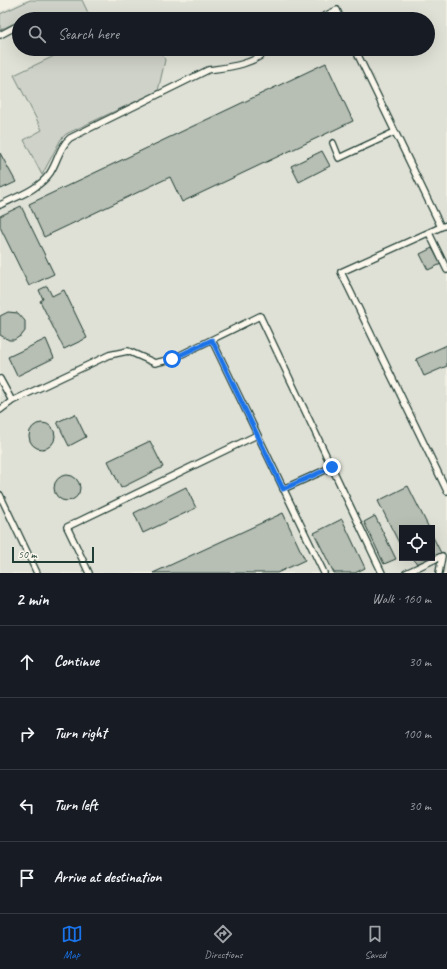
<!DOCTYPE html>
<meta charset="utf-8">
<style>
body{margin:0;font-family:Caveat,sans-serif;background:#242831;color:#f1f3f6}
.controls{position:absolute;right:12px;bottom:12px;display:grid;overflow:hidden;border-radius:0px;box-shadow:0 4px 16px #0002}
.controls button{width:36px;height:36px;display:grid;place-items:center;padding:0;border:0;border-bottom:1px solid #363941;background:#171b24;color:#f1f3f6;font:20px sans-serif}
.scale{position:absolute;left:12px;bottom:10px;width:82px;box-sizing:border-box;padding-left:4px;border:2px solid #1f3d34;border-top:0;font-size:11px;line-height:14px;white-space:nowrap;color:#1f3d34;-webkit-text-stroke:3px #fbf7ec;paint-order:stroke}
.stop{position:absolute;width:12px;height:12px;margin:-9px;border:3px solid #1a73e8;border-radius:50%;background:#fff}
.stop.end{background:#1a73e8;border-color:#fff;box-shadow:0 1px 4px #0008}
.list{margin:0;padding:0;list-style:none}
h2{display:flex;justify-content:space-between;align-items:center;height:52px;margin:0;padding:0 16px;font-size:17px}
h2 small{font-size:13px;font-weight:400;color:#9ea1a6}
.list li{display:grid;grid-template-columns:26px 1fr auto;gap:12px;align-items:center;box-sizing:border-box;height:72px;padding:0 16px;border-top:1px solid #363941}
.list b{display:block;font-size:15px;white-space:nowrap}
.list em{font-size:13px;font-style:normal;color:#9ea1a6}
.icon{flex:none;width:22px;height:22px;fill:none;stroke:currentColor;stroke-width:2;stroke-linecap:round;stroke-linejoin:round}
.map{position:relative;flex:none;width:447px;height:573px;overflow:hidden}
.search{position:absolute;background:#171b24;box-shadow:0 4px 16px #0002;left:12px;right:12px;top:12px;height:44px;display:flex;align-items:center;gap:10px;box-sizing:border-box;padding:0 14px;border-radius:22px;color:#9ea1a6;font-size:15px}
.sheet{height:340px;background:#171b24}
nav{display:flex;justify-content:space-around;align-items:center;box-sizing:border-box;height:56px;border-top:1px solid #363941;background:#171b24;font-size:11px;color:#9ea1a6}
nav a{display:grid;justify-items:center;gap:2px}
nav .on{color:#1a73e8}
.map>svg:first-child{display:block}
.built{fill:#e0e1d6;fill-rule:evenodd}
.green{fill:#cfd2c8;stroke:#77887e}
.building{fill:#b7beb3;stroke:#1f3d34}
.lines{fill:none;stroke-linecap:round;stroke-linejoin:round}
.lane-casing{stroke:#1f3d34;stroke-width:8}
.lane{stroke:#fbf7ec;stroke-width:5.5}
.route{stroke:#1a73e8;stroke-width:5}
</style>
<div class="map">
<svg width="447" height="573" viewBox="0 0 447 573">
<rect width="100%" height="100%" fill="#f2f0e5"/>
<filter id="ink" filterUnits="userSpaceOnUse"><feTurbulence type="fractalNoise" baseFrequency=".025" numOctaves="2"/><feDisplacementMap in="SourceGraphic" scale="8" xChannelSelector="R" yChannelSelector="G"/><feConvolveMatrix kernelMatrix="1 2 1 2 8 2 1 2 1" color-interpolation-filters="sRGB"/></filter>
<g filter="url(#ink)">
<path class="built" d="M25,0h422v573h-447v-561zM19,19h409v30h-409zM402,528h30v30h-30z"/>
<path class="green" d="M30,0h52l9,19h-72v2l-19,9v-16z
M69,49h91l5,11 -7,31 -92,43 -5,5 -19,36 -18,-35 18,-10 -28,-55z"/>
<path class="building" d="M326,63l27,58 -171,81 -12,-25 -126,60 -15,-33z
M322,151l8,15 -31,16 -8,-16z
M0,153l16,29 -15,7 -1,-2z
M21,206l33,68 -25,12 -29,-59v-11z
M432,248l9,16 -13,6 -8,-16z
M47,286l5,10 12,-6 23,48 -23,11 -24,-48 3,-2 -4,-9z
M8,312l10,1 7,8v10l-3,4 -8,5h-5l-9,-5v-19z
M46,339l8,19 -37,18 -9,-19z
M447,345v21l-23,10 -8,-17z
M75,414l11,23 -17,9 -12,-24z
M29 436a13 13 0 1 1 26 0a13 13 0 1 1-26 0Z
M150,441l13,26 -42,21 -13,-27z
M54 488a13 13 0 1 1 26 0a13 13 0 1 1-26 0Z
M408,486l21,42h-27v21l-24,-48z
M186,487l10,21 -53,25 -9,-20z
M283,513l22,47 -28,13h-124z
M375,516l21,43 -12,5 -20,-42z
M342,519l23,49 -10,5h-21l-20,-40z
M432,535l9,18 -9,4z
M413,558h17l-13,6z"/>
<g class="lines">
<defs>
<path id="lane" d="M318,19l19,-9 4,9
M0,35l19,-10
M355,49l86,178 6,-2
M333,143l6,15 56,-26
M0,205c18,-9 38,-15 50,-32 8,-12 9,-26 20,-35l138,-68c22,-3 45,-5 61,-21
M441,227l-100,45 106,219
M429,233l18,37
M212,340l112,233
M0,379l12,22
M0,410l12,-9 97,-46 19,-4 27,12 17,-4 88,-43 122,257
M283,489l49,-22
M0,495l37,78
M89,573l-22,-46 190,-92
M406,573l36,-17 -3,17"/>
</defs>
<use href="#lane" class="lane-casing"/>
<use href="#lane" class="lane"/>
</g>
</g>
<g class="lines" filter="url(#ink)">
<path class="route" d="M172,359l40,-19 71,149 49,-22"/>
</g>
</svg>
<div class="controls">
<button><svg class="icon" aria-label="locate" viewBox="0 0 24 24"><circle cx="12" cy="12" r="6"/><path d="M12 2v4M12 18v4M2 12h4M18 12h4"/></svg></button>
</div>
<div class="scale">50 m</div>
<div class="stop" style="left:172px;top:359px"></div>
<div class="stop end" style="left:332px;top:467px"></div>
<div class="search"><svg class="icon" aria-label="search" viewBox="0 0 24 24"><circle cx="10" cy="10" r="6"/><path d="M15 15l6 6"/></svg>Search here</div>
</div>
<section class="sheet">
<h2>2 min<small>Walk · 160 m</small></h2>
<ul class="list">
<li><svg class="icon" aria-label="ahead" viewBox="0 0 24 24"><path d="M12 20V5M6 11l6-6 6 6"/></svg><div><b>Continue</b></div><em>30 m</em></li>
<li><svg class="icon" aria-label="right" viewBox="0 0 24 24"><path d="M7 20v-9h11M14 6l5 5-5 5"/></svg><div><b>Turn right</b></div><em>100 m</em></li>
<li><svg class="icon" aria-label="left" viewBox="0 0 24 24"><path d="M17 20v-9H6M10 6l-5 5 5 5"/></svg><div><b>Turn left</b></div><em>30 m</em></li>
<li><svg class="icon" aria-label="arrive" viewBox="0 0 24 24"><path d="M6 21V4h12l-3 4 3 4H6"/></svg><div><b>Arrive at destination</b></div></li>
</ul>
</section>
<nav>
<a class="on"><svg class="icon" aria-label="map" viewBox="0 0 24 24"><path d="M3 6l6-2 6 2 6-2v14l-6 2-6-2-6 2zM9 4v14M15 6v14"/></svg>Map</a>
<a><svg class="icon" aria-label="directions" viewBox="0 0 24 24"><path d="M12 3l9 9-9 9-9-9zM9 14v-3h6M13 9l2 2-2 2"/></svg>Directions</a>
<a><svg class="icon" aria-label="saved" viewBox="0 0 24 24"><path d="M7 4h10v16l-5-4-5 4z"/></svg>Saved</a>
</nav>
